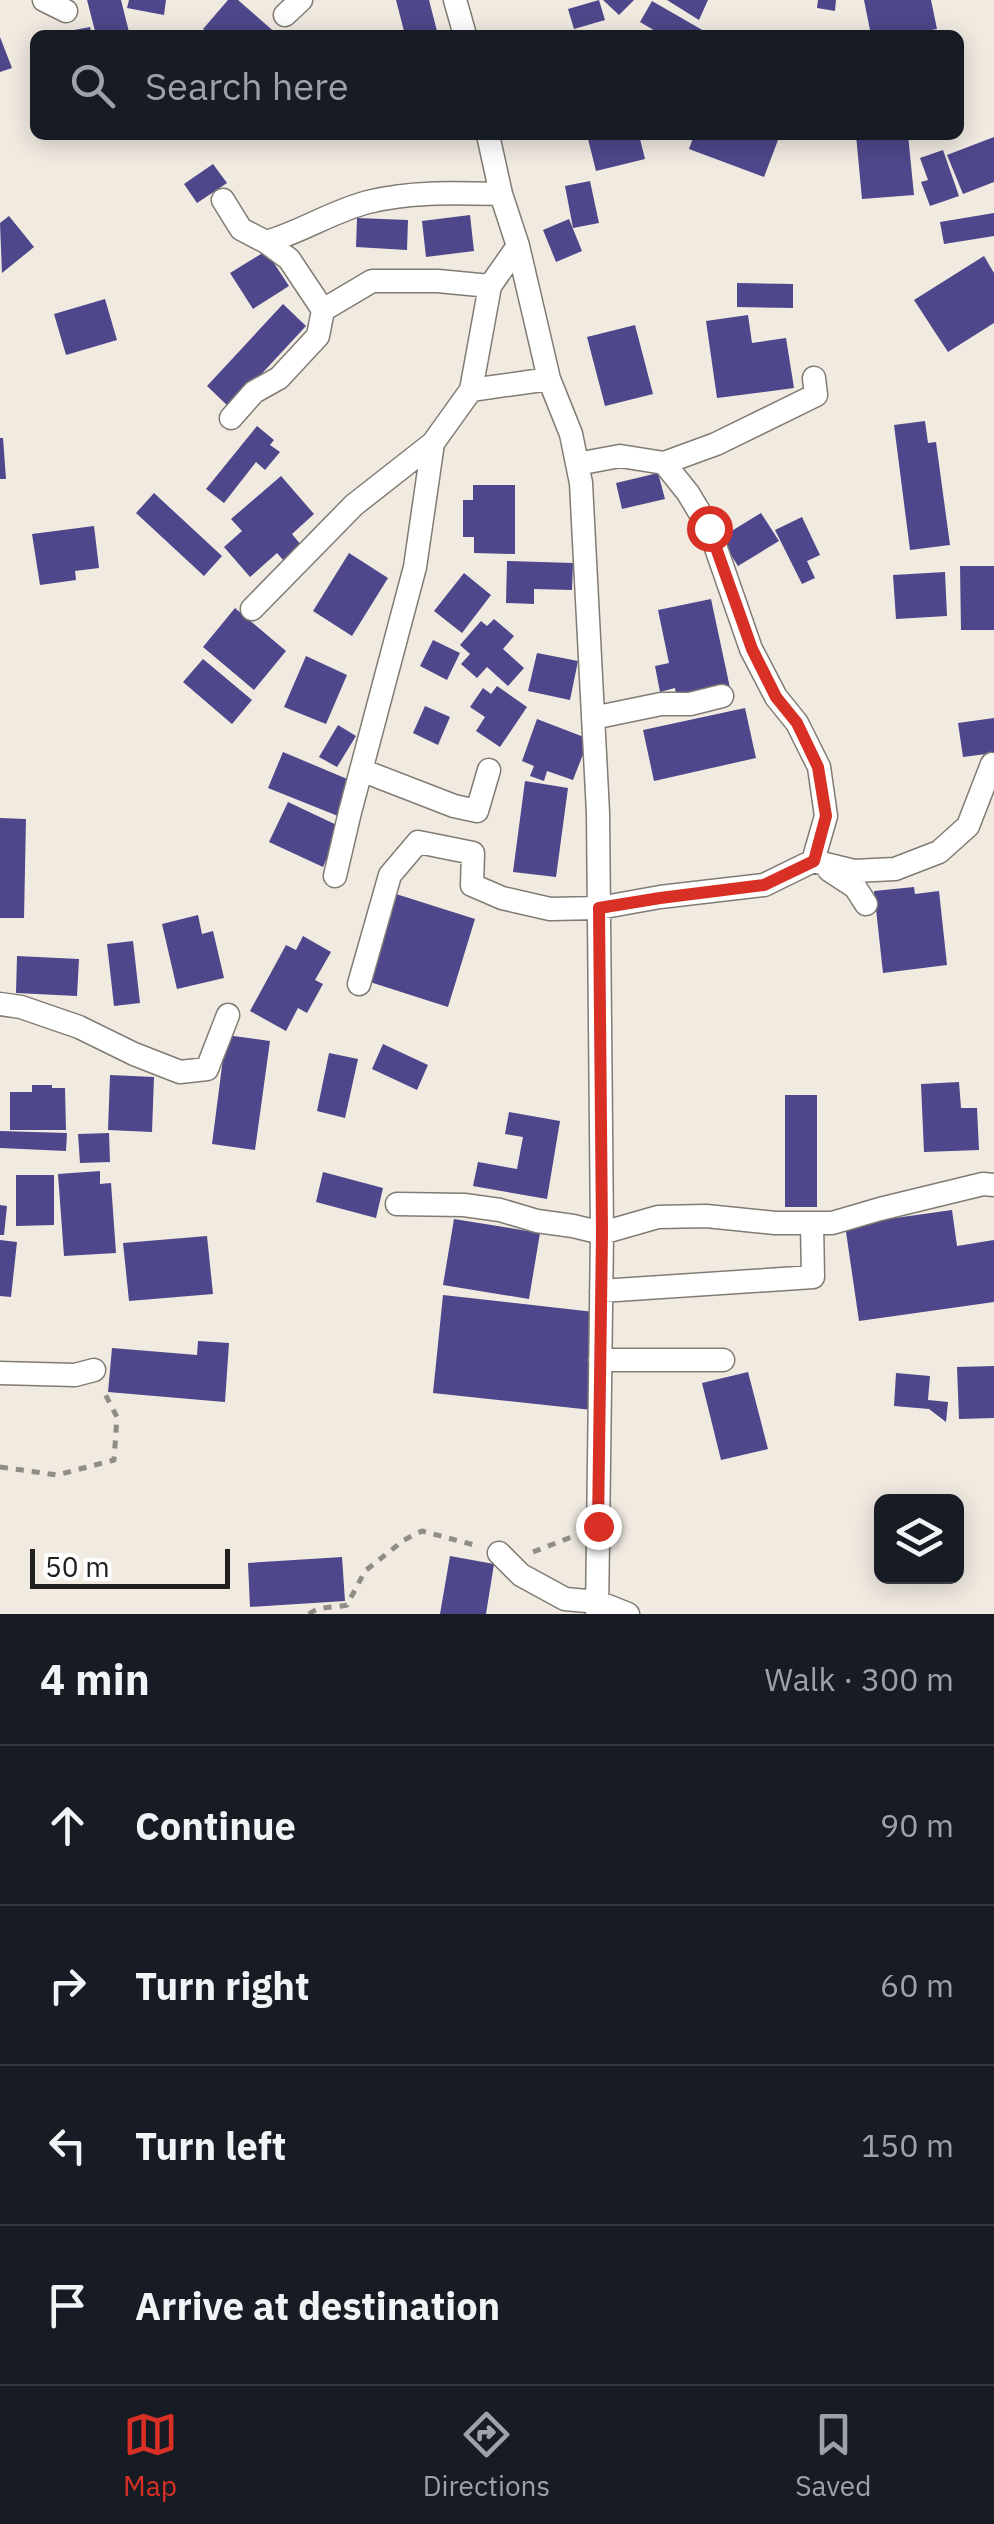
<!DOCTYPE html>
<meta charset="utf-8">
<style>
body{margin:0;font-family:"IBM Plex Sans",sans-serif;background:#242831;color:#f1f3f6}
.controls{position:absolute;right:30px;bottom:30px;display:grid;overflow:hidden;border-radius:15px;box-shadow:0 5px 25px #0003}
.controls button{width:90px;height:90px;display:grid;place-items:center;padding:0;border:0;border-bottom:2px solid #363941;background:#171b24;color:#f1f3f6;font:50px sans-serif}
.scale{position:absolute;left:30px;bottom:25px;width:200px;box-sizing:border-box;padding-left:10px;border:5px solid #22201d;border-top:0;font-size:28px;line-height:35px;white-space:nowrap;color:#22201d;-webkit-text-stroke:8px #fff;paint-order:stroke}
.stop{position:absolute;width:30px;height:30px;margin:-22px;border:8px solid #d93025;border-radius:50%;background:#fff}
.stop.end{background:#d93025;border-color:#fff;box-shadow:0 2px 10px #0008}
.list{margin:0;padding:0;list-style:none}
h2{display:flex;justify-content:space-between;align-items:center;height:130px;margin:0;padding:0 40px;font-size:42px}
h2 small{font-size:32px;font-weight:400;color:#9ea1a6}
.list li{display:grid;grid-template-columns:65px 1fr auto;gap:30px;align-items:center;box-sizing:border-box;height:160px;padding:0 40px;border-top:2px solid #363941}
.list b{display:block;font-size:38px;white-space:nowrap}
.list em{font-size:32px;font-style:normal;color:#9ea1a6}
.icon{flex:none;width:55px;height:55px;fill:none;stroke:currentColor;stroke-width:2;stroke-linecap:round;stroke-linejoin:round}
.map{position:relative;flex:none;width:994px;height:1614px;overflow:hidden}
.search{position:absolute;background:#171b24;box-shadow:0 5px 25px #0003;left:30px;right:30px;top:30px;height:110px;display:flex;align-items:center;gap:25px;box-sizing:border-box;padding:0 35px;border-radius:15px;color:#9ea1a6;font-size:38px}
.sheet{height:770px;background:#171b24}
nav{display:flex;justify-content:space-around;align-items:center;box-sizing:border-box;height:140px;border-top:2px solid #363941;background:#171b24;font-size:28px;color:#9ea1a6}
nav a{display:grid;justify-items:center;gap:5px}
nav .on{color:#d93025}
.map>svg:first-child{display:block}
.building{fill:#4e478b}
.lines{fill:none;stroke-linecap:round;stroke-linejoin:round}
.minor-casing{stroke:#807b73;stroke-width:25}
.path{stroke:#908c86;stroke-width:5;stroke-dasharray:8 8;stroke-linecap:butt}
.minor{stroke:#fff;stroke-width:22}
.route{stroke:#d93025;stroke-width:12}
</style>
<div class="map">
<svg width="994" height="1614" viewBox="0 0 994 1614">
<rect width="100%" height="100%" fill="#f0eae1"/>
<path class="building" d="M87,0h34l8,32 -15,3h-18z
M129,0h37l-2,15 -37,-7z
M228,0h10l40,35h-67l-8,-6z
M396,0h33l9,35h-33z
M599,0l6,20 -31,9 -6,-20z
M603,0h31l-15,15z
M667,0h41l-9,20z
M818,0h18l-1,11 -18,-3z
M864,0h67l6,29 -33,6h-33z
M652,1l59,34h-49l-22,-13z
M90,27l2,8h-34v-2z
M0,37l12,31 -12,4z
M587,135h52l6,24 -49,12z
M694,135h71l13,5 -14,37 -75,-28z
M856,135h52l6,60 -52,4z
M994,137v45l-31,12 -16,-39z
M943,150l16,46 -29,10 -9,-24 7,-2 -8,-22z
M213,164l14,19 -30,20 -13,-19z
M590,181l9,42 -26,5 -8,-42z
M994,213v23l-50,8 -4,-22z
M470,215l4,36 -48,6 -4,-36z
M9,216l25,31 -32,26 -2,-50z
M357,218l51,2 -1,30 -51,-3z
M569,219l13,32 -26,11 -13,-32z
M266,251l23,35 -36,23 -23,-36z
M984,256l10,17v50l-46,29 -34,-52z
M737,283l56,1v24l-56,-1z
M105,299l12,41 -51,15 -12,-41z
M283,304l23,22 -76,82 -23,-22z
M748,315l4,28 34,-5 8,50 -77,10 -11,-77z
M635,325l18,69 -48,12 -18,-69z
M925,421l3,22 8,-1 14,103 -40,5 -16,-125z
M257,426l17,14 -4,5 10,7 -15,18 -9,-8 -32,41 -18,-14z
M0,438h3l3,41h-6z
M658,473l7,26 -43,10 -6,-26z
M281,476l33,38 -22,20 9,11 -17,16 -7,-8 -27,24 -26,-30 18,-16 -11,-12z
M473,485h42v69l-41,-1v-16h-11v-37h10z
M154,493l68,63 -18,20 -68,-63z
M761,513l18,28 -41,25 -18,-28z
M802,517l18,38 -13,6 8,17 -13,6 -27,-54z
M94,526l5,42 -24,3 1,9 -36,5 -8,-51z
M349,553l39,25 -36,58 -39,-25z
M507,561l66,2 -1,27 -38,-1v15l-28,-1z
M960,566h34v64h-33z
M945,572l2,44 -51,3 -3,-44z
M464,573l27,22 -29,38 -28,-22z
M711,599l19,89 -53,12 -2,-12 -15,4 -5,-26 14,-3 -11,-53z
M235,608l51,43 -32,39 -51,-43z
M494,619l20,17 -11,13 21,19 -16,18 -21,-19 -10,11 -16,-14 9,-10 -10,-9 21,-24 6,5z
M433,640l27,13 -13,27 -27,-14z
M537,653l41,8 -8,39 -42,-9z
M306,656l41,19 -21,49 -42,-17z
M203,659l49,41 -20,24 -49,-42z
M497,686l30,21 -27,40 -24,-16 9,-14 -15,-10 13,-19 8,6z
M425,706l25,11 -12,28 -25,-12z
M745,708l11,50 -102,23 -11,-51z
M994,718v35l-31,4 -5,-34z
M537,719l52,20 -16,41 -26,-9 -3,10 -14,-5 4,-10 -12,-5z
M338,725l18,11 -19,31 -18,-10z
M283,752l69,29 -14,35 -70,-28z
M525,781l43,7 -12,89 -43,-5z
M288,802l53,25 -18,40 -54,-25z
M0,818l26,1 -2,99h-24z
M914,887l1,7 24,-3 8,74 -64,8 -9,-82z
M396,894l79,25 -27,88 -78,-25z
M198,915l4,19 11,-3 11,47 -47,11 -15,-65z
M303,936l28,16 -16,28 8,4 -16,29 -9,-5 -12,23 -36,-20 36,-66 10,5z
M133,941l7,62 -26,3 -7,-62z
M17,956l62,3 -2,37 -61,-3z
M226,1035l44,6 -15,109 -43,-6z
M383,1044l45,21 -11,25 -45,-21z
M329,1053l29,6 -13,59 -28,-7z
M110,1075l44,2 -2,55 -44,-2z
M959,1082l2,26h16l2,42 -55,2 -3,-68z
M32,1085h20v3h13l1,42h-56v-38h22z
M785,1095h32v112h-32z
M509,1112l51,9 -13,78 -74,-13 5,-24 39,7 6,-32 -18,-3z
M0,1131l67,2 -1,18 -66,-3z
M109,1133l1,29 -30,1 -2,-29z
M100,1171v13l11,-1 5,70 -52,3 -6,-82z
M323,1172l60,16 -7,30 -60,-16z
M16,1175h38v50l-38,1z
M0,1205l7,1 -3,29h-4z
M952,1210l5,36 37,-6v62l-135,19 -14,-96z
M454,1219l86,14 -11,66 -86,-14z
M207,1236l6,58 -84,7 -6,-58z
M0,1240l17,2 -6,55 -11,-1z
M443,1295l160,18 -11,97 -159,-17z
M198,1341l31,2 -4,59 -117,-10 4,-44 85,7z
M994,1366v52l-35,1 -2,-52z
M748,1372l20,77 -47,11 -19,-77z
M896,1373l34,3 -2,24 20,2 -2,20 -17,-13 -35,-3z
M450,1556l44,8 -8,50h-46z
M342,1557l3,44 -95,6 -2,-44z"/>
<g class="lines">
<defs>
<path id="minor" d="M44,0l22,11
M455,0l10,35
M285,15l16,-15
M488,135l13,59 17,52 31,133 22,55 10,49 17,330 4,420 -5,381
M223,200l18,29 25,13c35,-10 67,-31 102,-40 44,-11 89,-9 133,-8
M266,242l23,17 34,51
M471,390l78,-11
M231,418l23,-26 25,-14 39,-42 5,-26 49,-29h66l52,5
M664,463l52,-19 100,-49 -2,-17
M252,609l102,-104 79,-62 38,-53 19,-104 28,-40
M593,718l68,-14h29l32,-8
M361,770l93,36 23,5 12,-41
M813,861l41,10 41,-2 44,-17 29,-26 24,-62
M829,870l26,17 11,17
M335,876l15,-64 65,-245 18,-124
M359,984l31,-109 28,-33 55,11 -1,32 30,13 48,11 49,-1 61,-11 104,-12 49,-24 13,-45 -7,-49 -22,-44 -21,-26 -25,-48 -42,-121 -21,-35 -24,-30 -44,-7 -43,8
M0,1004l21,3 58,20 55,27 46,18 27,-3 21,-54
M397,1204l67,1 36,5 37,11 36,5 29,7 56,-16 48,-1 69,7h57l48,-14 103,-25 11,1
M601,1291l212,-14 -1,-54
M600,1360h123
M0,1373l75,2 19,-5
M499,1553l22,22 44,24 33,3 30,12"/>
</defs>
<use href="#minor" class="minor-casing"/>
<path class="path" d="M0,1467l57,8 57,-15 3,-43 -13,-25
M533,1552l41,-16
M309,1614c9,-8 25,-6 38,-9l18,-34 39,-31 18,-9 56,15"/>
<use href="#minor" class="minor"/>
</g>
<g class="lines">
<path class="route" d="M598,1526l4,-293 -3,-325 61,-10 104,-13 50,-24 12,-45 -8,-49 -21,-44 -21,-26 -24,-48 -43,-121"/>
</g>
</svg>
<div class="controls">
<button><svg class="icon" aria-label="layers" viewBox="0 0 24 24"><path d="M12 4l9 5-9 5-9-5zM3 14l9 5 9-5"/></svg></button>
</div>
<div class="scale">50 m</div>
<div class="stop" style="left:709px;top:528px"></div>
<div class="stop end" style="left:598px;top:1526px"></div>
<div class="search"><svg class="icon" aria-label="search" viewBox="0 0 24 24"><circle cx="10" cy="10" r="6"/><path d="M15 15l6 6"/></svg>Search here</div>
</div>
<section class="sheet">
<h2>4 min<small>Walk · 300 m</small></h2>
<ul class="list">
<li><svg class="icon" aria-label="ahead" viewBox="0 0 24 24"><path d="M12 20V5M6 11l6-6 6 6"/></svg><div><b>Continue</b></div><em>90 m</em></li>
<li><svg class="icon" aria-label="right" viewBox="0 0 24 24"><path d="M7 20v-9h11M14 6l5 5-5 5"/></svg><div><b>Turn right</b></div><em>60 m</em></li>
<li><svg class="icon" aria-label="left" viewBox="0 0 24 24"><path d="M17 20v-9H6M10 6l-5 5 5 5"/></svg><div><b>Turn left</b></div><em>150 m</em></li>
<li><svg class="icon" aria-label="arrive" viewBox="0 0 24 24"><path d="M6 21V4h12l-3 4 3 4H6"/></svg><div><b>Arrive at destination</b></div></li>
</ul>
</section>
<nav>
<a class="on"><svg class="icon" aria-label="map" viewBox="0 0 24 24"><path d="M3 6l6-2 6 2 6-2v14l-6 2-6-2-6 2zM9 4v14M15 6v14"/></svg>Map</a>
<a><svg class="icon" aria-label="directions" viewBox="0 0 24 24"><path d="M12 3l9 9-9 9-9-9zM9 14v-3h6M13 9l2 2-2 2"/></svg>Directions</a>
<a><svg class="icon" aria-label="saved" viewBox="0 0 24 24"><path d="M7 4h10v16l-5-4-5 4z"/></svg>Saved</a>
</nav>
